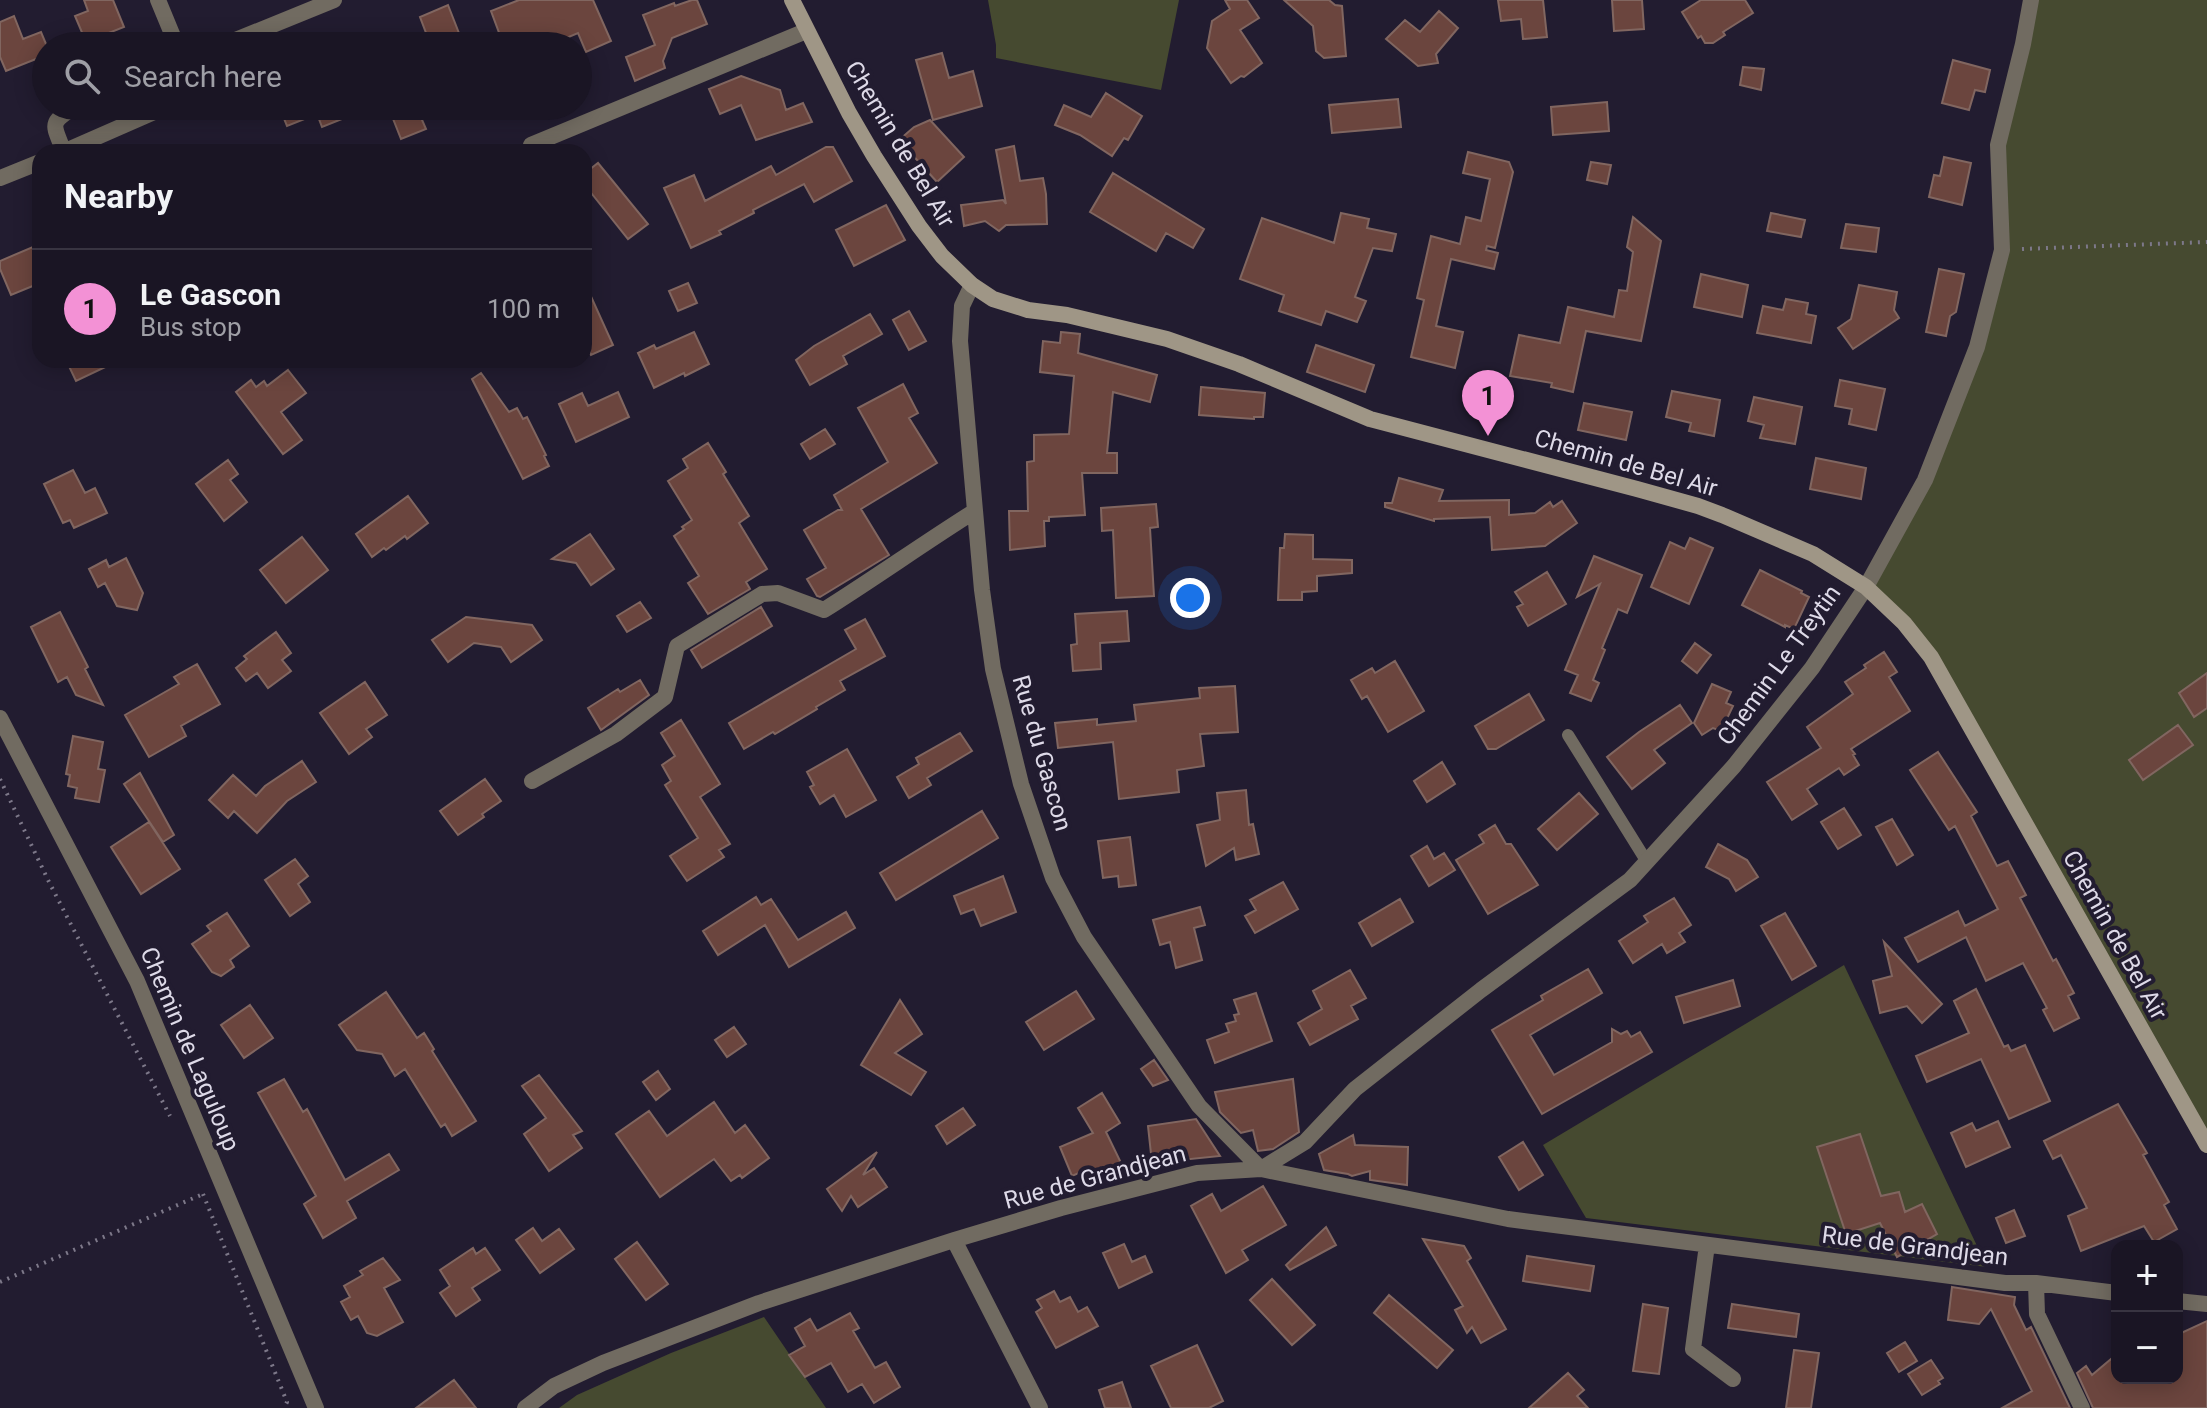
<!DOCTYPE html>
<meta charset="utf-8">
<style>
body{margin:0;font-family:Roboto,sans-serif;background:#272231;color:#f1f3f6}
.controls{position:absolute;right:24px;bottom:24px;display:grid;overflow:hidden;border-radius:16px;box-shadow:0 4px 20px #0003}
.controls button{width:72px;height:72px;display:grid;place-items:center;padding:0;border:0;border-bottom:2px solid #383441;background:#1a1524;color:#f1f3f6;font:40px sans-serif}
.you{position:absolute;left:1190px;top:598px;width:28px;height:28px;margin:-20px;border:6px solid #fff;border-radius:50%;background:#1a73e8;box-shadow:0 0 0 12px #1a73e833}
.badge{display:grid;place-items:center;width:52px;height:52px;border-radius:50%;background:#f391d5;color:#111;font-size:26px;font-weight:700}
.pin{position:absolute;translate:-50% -66px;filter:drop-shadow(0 2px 4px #0008)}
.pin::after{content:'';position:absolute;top:42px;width:28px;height:24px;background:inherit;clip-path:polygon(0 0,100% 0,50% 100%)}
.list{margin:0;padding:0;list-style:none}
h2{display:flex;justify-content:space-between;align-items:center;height:104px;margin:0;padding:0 32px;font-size:34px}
h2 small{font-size:26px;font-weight:400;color:#9f9fa6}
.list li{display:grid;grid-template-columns:52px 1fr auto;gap:24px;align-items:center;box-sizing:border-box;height:120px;padding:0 32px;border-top:2px solid #383441}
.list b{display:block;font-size:30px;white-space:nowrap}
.list p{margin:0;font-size:26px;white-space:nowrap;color:#9f9fa6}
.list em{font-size:26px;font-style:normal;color:#9f9fa6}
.icon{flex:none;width:44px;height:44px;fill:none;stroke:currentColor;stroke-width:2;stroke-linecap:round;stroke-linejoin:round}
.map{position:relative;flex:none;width:2207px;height:1408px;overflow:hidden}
.search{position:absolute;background:#1a1524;box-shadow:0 4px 20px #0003;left:32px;top:32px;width:560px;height:88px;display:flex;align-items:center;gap:20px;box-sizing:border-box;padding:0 28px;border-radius:44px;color:#9f9fa6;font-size:30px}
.panel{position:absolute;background:#1a1524;box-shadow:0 4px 20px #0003;left:32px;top:144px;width:560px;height:224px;border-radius:24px}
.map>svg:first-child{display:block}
.green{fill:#464a30}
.building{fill:#6b453e;stroke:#816660;stroke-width:2}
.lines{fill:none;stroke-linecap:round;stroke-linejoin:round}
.path{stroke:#7d7889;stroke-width:4;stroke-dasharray:2 6;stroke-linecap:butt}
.lane{stroke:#716b61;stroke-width:12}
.street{stroke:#716b61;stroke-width:16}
.secondary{stroke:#9f9686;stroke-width:16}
.labels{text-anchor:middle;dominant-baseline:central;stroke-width:8;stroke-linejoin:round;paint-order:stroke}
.street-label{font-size:24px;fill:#dedae8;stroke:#221c30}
</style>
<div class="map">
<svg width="2207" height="1408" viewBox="0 0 2207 1408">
<rect width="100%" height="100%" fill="#221c30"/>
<path class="green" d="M988,0h191l-18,90 -165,-32v-13z
M2031,0h176v1145l-276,-488 -65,-70 59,-107 77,-230 -4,-105z
M1844,965l143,302 -401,-49 -43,-73z
M764,1317l62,91h-267l18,-13 94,-42z"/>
<path class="building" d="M84,0h29l11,27 -38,15 -11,-26 13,-5z
M519,0h74l18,41 -25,11 -8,-19 -31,13h-43l-13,-35z
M692,0h5l10,24 -35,14 -9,23 2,7 -30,13 -9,-24 29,-12 -12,-30 31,-12 1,3z
M1225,0h22l12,18 -19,12 22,33 -18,14 -3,-1 -10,7 -24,-35 5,-27 18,-12z
M1284,0h45l6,5 7,1 4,50 -22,2 -8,-7 -3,-25z
M1498,0h45l4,37 -24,2 -2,-20 -20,2z
M1612,0h30l2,29 -30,2z
M1701,0h44l8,13 -30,19 2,3 -12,8h-8l-4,-7 -3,2 -16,-26z
M448,5l16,41h-33l-11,-29z
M1439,11l19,17 -22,26 2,9 -20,3 -32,-27 19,-19 15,12z
M14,16l9,23 18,-7 5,12v11l-40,16 -6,-14v-35z
M942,53l7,25 24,-7 9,35 -49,14 -17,-60z
M1953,60l37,10 -5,22 -10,-2 -6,20 -27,-7z
M1743,67l21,2 -3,21 -21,-5z
M741,76l39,14 6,20 17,-7 9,19 -56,18 -15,-35 -21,9 -11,-25z
M1106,93l36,23 -14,24 -4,-2 -12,18 -32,-21 -25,-10 9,-20 27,12z
M1398,99l3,28 -69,6 -3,-28z
M1607,102l2,29 -56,4 -2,-28z
M279,106h93v1l-50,20 -5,-13 -30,12z
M388,106h28l10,23 -25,10z
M930,120l34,37 -27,25 -38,-42 15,-13z
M1014,146l6,35 23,-3 3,16 1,30 -41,1 -7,6 -14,-10 -21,5 -3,-21 42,-5 3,4 -10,-54z
M826,147h7l19,34 -38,21 -10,-18 -51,26 1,3 -35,18 2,3 -30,14 -27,-60 30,-13 11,26 66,-35 5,9z
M1468,152l41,10 4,10 -18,76 -8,-2 -1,4 12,3 -4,16 -43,-10 -15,67 27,6 -8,36 -44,-11 13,-57 -7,-2 14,-62 29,8 6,-27 15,4 9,-42 -27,-6z
M1944,157l27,6 -9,42 -33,-8 5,-22 6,1z
M1591,162l20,3 -4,19 -20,-4z
M598,163l50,61 -20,15 -44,-55v-10z
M1113,173l91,56 -11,19 -27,-15 -10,18 -66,-39z
M886,205l19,35 -51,26 -18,-36z
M1341,213l28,6 -2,9 29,6 -4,17 -19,-3 -18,49 11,4 -9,21 -31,-11 -5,14 -42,-14 5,-16 -44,-16 22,-61 72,25z
M1771,213l34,7 -4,17 -34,-6z
M1633,217l28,24 -20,100 -55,-10 -13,61 -22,-5 1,-4 -42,-7 9,-41 41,8 8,-36 46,10 5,-27 8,1 6,-39 -6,-5z
M1846,224l33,4 -3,24 -35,-4z
M40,244v39l-29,12 -11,-26v-8z
M1939,269l25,5 -8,38 -6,4 -4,20 -20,-4z
M1701,274l47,11 -6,32 -48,-10z
M584,281l29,64 -22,10 -7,-16z
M688,283l9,20 -19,8 -9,-20z
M1859,285l38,7 -3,18 5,8 -46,31 -15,-21 13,-9z
M1786,299l22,4 -2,11 10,2 -5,27 -54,-10 6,-27 20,4z
M909,311l17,30 -17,9 -16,-30z
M870,314l12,20 -39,22 4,8 -37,21 -14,-25 18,-14z
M694,332l15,32 -24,12 -1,-3 -30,15 -16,-35 16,-8 2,4z
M1061,332l19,2 -2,19 79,22 -7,27 -37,-10 -6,61h10v20h-35l3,42 -36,2v4h-5l1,25 -35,4 -1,-39h19l-1,-49 7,-1v-26l35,-1 5,-58 -34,-4 3,-31 17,2z
M1316,345l58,20 -9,27 -58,-20z
M66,360h54l-44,21z
M288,370l18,23 -25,19 21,28 -19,14 -47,-62 15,-12 5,7 8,-6 3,5z
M481,373l28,39 8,-4 6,11 4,-2 19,38 -2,1 5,10 -26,13 -51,-100z
M1840,380l45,9 -9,41 -27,-6 3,-15 -17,-3z
M903,384l15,29 -9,5 28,45 -76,46 28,46 -69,42 -3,-1 -10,-17 19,-11 -22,-38 34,-20h4l-8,-15 54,-33 -30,-54z
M1201,387l64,6 -2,24h-9v2l-55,-4z
M1672,391l48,9 -6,36 -25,-5 2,-8 -25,-6z
M618,392l11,25 -53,25 -17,-38 23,-11 6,13z
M1754,397l48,10 -7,37 -35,-6 4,-13 -16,-4z
M1584,403l48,9 -6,28 -48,-10z
M825,429l10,15 -25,15 -9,-15z
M708,443l18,29 -3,2 26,42 -10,7 28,46 -21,13 4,7 -42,25 -20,-31 11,-7 -25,-40 10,-7 -2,-2 10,-7 -24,-39 20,-13 -5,-9z
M1816,458l50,10 -5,31 -51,-10z
M228,460l10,14 -8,6 17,22 -23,19 -28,-37z
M73,470l12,23 10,-5 12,25 -33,15 -4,-8 -7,3 -19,-39z
M1399,478l44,12 -4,11 70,-1v15l26,-2 15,-11 3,5 9,-6 15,22 -32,23 -53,4 -2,-33 -56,2v2l-49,-14v-4h7z
M408,496l20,27 -21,16 -2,-3 -19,14 -2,-2 -12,9 -16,-23z
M1156,504l2,23 -8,1 4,68 -38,2 -3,-68 -11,1 -1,-23z
M590,534l24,35 -23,16 -15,-22 -24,-4z
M1285,534l28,1v24l39,1v13l-35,3v15l-15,1v8h-24l2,-52h4z
M302,537l26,33 -42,33 -26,-33z
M1690,538l23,10 -24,56 -38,-17 19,-45 15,7z
M1594,556l48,19 -15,38 -9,-4 -16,39 3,2 -12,30 6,3 -8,18 -21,-8 8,-18 -13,-5 35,-86 -23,13z
M126,558l17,35 -6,17 -20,-4 -12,-23 -7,4 -9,-18 17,-9 3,7z
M1760,570l42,21 -1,2 8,4 -15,32 -9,-4v2l-43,-22z
M1547,572l19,32 -38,22 -11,-19 6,-3 -8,-12z
M640,602l11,16 -24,14 -10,-16z
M761,607l11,19 -70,42 -11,-18z
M1127,611l2,30 -29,2 1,26 -28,2 -2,-26 6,-1 -2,-30z
M60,612l28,55 -3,2 18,36 -27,-10 -9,-18 -9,5 -27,-55z
M466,617l66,8 10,15 -31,22 -10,-15 -27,-4 -26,19 -16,-22z
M865,619l20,37 -45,25 5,9 -29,17 1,2 -42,25 -2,-2 -29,17 -15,-26 127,-74 -11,-19z
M276,632l15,21 -9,7 9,11 -23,17 -11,-15 -11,8 -10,-13 11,-9 -3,-3z
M1695,643l16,12 -14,18 -15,-12z
M1884,652l13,20 -8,5 21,34 -59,38 4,5 -2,1 6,10 -15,10 -5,-7 -32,21 10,15 -25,16 -25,-38 54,-34 -14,-21 46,-33 -8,-12 21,-14 -2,-3z
M1395,661l29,50 -36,21 -21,-36 -5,3 -11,-19 21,-12 3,5z
M197,664l23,40 -39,22 5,10 -37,21 -24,-42 54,-31 -5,-7z
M2207,673v35l-13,9 -15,-24z
M640,680l9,15 -48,35 -13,-22 30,-19 2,3z
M365,682l22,33 -21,14 6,8 -23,17 -29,-41z
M1712,684l19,8 -5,11 7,3 -12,25 -8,-3 -11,7 -8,-12z
M1235,686l3,46 -38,2 4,32 -27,4 2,22 -60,7 -6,-57 -55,6 -3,-25 42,-4v6l39,-4 -2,-16 66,-7 -1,-10z
M1529,694l15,26 -48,29h-8l-13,-23z
M1680,705l12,18 -38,27 11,13 -33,26 -25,-32 32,-25z
M681,720l39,64 -20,13 30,47 -11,6 5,7 -37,24 -17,-25 28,-18 -33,-53 6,-4 -9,-16 13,-9 -14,-23z
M2178,725l15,20 -50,35 -14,-20z
M960,733l12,18 -45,27 4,7 -22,13 -12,-21 22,-13 -3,-6z
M73,736l30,6 -5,27 7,1 -6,32 -24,-4 2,-10 -9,-2 2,-11 -4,-1z
M847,749l29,51 -30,17 -12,-22 -14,9 -10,-17 4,-2 -7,-13z
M1938,752l39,60 -6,4 26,50 11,-5 18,34 -6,3 33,63 3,-2 18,34 -6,3 11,22 -25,13 -11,-21 4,-2 -24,-45 -37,18 -20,-44 -48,25 -13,-24 53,-27 7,15 33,-17 -43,-83 -6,4 -39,-60z
M302,761l14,21 -29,19 -30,32 -23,-22 -6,7 -19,-18 24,-25 23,21 9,-10z
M1442,762l13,22 -28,18 -13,-21z
M140,773l34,62 -11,7 -39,-58z
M485,779l16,22 -19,13 2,3 -26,18 -18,-24z
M1246,790l3,35 4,-1 6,30 -23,6 -2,-12 -28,18 -9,-41 23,-5 -3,-27z
M1579,793l19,21 -41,36 -19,-21z
M1844,808l17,27 -23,14 -17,-27z
M982,811l16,27 -102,62 -16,-27z
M1892,819l21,36 -16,10 -21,-38z
M149,822l31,47 -39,25 -30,-47z
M1495,825l11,19h5l27,41 -50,29 -32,-54 28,-17 -5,-8z
M1130,837l6,48 -17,2 -1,-11 -15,2 -5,-37z
M1718,844l29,16 11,17 -22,14 -7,-12 -23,-12z
M1427,846l7,13 10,-6 11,17 -26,16 -18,-30z
M295,859l13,17 -10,8 12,18 -20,14 -25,-36z
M1003,876l13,36 -35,14 -7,-17 -13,5 -7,-18z
M1283,882l15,27 -43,24 -10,-17 11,-6 -6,-10z
M756,897l5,8 10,-6 27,41 48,-28 9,16 -66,39 -24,-42 -47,30 -15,-24z
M1674,898l17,27 -12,8 6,9 -18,11 -5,-9 -29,19 -14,-22 29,-19 -4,-6z
M1400,899l13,23 -41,24 -13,-23z
M1200,907l5,18 -11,3 8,32 -26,8 -6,-26 -10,3 -7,-25z
M227,913l22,33 -19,14 4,7 -13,9 -9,-4 -20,-28 19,-13 -4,-5z
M1785,913l31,53 -24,14 -31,-54z
M1884,942l58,62 -20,19 -15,-17 -27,7 -7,-32 19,-5z
M1588,969l14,24 -72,42 24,40 58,-33v-13l9,5 6,-3 4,6 9,-5 12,20 -110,62 -50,-84 51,-30 -2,-4z
M1350,970l16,28 -15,8 7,13 -48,26 -12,-22 24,-14 -9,-18z
M1733,980l7,26 -56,17 -8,-26z
M1976,989l28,58 4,-2 3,6 14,-6 25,56 -41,18 -28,-60 -54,23 -11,-26 53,-23 -15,-32z
M1076,991l18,28 -50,31 -18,-28z
M386,992l31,46 7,-5 10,16 -2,2 44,70 -24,15 -7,-12 -4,3 -36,-58 -10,7 -13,-22 -25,-4 -18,-25z
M1256,993l16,48 -57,22 -8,-23 22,-8 -3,-8 10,-3 -2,-6 5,-1 -5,-14z
M900,1000l22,34 -27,19 31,19 -15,23 -50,-30z
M250,1005l23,33 -29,20 -23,-33z
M734,1027l12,17 -19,13 -12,-17z
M1154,1060l14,20 -15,6 -12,-17z
M658,1071l12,18 -14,11 -13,-18z
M539,1075l43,56 -9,4 9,13 -33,23 -25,-37 22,-16 -24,-32z
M284,1079l19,33 4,-3 38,71 44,-26 10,16 -52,31 9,17 -33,20 -19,-34 12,-8 -58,-103z
M1293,1079l6,53 -26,17 -15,2 -5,-21 -12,3 -21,-21 -5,-20z
M1102,1093l18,30 -14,9 18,37 -40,10 -3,-7 -9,4 -12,-29 33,-14 -15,-25z
M714,1102l21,31 10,-8 24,33 -27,20 -2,-3 -9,6 -17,-22 -54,38 -44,-63 33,-23 18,25z
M2118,1104l29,49 -4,2 26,47 -5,3 13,24 -23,13 -10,-16 -63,25 -13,-35 19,-8 -26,-53 -8,4 -9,-18z
M963,1108l12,17 -28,19 -11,-18z
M1196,1119l24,37 -68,7 -4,-37z
M1998,1121l12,26 -44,20 -15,-34 21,-10 4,8z
M1860,1134l21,62 18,-4 6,20 17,-8 15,30 -40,23 -17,-34 -34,11 -29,-87z
M1353,1135l2,10 53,2 -1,38 -37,-5v-9l-18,5 -4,-2 -24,-4 -5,-16z
M1523,1142l20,33 -24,15 -20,-33z
M877,1152l-14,23 11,-7 13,19 -29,20 -7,-11 -9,15 -15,-22z
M1263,1186l23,39 -44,25 6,10 -22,13 -35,-67 21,-12 9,17z
M2014,1210l11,26 -19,7 -10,-25z
M1326,1227l10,18 -46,25 -4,-5z
M533,1228l9,13 17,-12 15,20 -34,24 -24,-33z
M1423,1239l41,7 7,12 -4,3 39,68 -25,14 -9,-16 -5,6 -12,-23 8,-4z
M637,1242l31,42 -22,16 -31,-41z
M1124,1244l8,18 13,-6 7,16 -33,16 -16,-35z
M473,1248l3,6 9,-6 15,22 -28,18 8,12 -24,16 -16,-23 10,-7 -10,-16z
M1527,1256l67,10 -4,25 -67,-10z
M383,1258l17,22 -16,8 19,34 -26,14 -10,-3 -9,-17 -7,4 -10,-18 9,-5 -6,-11 19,-11 -3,-4z
M1272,1279l43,46 -23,20 -42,-45z
M1952,1287l63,10 -1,8 12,25 5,-3 39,81h-68l30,-17 -41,-82 -12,15 -31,-4z
M1054,1291l6,11 10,-5 8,15 9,-5 11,19 -42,22 -20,-36 6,-4 -5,-8z
M1389,1295l64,55 -16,18 -63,-55z
M1643,1304l25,4 -9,66 -26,-3z
M1732,1304l67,10 -3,23 -68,-9z
M850,1313l9,15 -6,3 22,37 11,-6 14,25 -26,16 -12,-19 -14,8 -17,-29 -26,14 -16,-22 16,-9 -10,-18 15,-9 7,12z
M2207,1321v87h-114l-16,-35 9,-7 6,9 25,-21v24h60v-43z
M1905,1342l12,19 -18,11 -12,-19z
M1197,1345l26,56 -14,7h-38l-20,-42z
M1794,1350l25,3 -8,55h-25z
M1931,1360l12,18 -5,3 2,3 -18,11 -14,-21z
M1568,1373l16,17 -7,6 11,12h-59z
M454,1380l22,28h-60z
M1122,1382l9,26h-26l-6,-18z"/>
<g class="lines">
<path class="path" d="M2022,249l185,-7
M0,779l48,101 122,236
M203,1194l84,208 -3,6
M0,1282l203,-88"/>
<path class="lane" d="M1568,735l79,127"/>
<path class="street" d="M158,0l19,46
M221,46l113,-46
M531,145l275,-114
M63,152l105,-46
M64,152c-11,-29 -16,-28 12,-46
M0,178l40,-16
M972,285l-10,21 -2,35 22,249 11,79 28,115 32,94 31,59 115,169 62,63
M0,718l137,263 179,427
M532,781l84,-47 49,-37 12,-51 85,-52 16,-1 46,17c51,-32 100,-67 151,-99
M1261,1169l44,-27 50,-53 126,-99 149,-110 104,-114 78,-98 54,-81 59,-107 52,-133 25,-97 -4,-105 25,-101 8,-44
M954,1240l86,168
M1707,1245l-14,104 40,30
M2036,1283l1,31 45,94
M2177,1301l30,3
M525,1408l29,-22 49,-23 156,-60 195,-63 107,-32 136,-35 64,-4 247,50 497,64h31l81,10"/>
<path class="secondary" d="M792,0l57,113 25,43 45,70 23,30 30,29 21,14 35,11 39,5 100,24 72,25 131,55 267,70 61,17 24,9 91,39 53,33 38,36 27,34 276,488"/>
</g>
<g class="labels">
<g class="street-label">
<text transform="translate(900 144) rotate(59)">Chemin de Bel Air</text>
<text transform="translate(1626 463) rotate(16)">Chemin de Bel Air</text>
<text transform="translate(1779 665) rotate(-54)">Chemin Le Treytin</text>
<text transform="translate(1042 753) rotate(74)">Rue du Gascon</text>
<text transform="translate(2115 935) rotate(61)">Chemin de Bel Air</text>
<text transform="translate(190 1049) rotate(67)">Chemin de Laguloup</text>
<text transform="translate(1095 1177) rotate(-15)">Rue de Grandjean</text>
<text transform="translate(1915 1246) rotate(7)">Rue de Grandjean</text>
</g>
</g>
</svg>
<div class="controls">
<button>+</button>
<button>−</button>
</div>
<div class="you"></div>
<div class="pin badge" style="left:1488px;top:436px">1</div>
<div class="search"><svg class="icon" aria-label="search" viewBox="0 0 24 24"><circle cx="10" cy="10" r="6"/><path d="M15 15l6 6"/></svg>Search here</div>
<section class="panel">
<h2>Nearby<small></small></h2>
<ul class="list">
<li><span class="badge">1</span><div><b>Le Gascon</b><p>Bus stop</p></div><em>100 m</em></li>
</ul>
</section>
</div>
